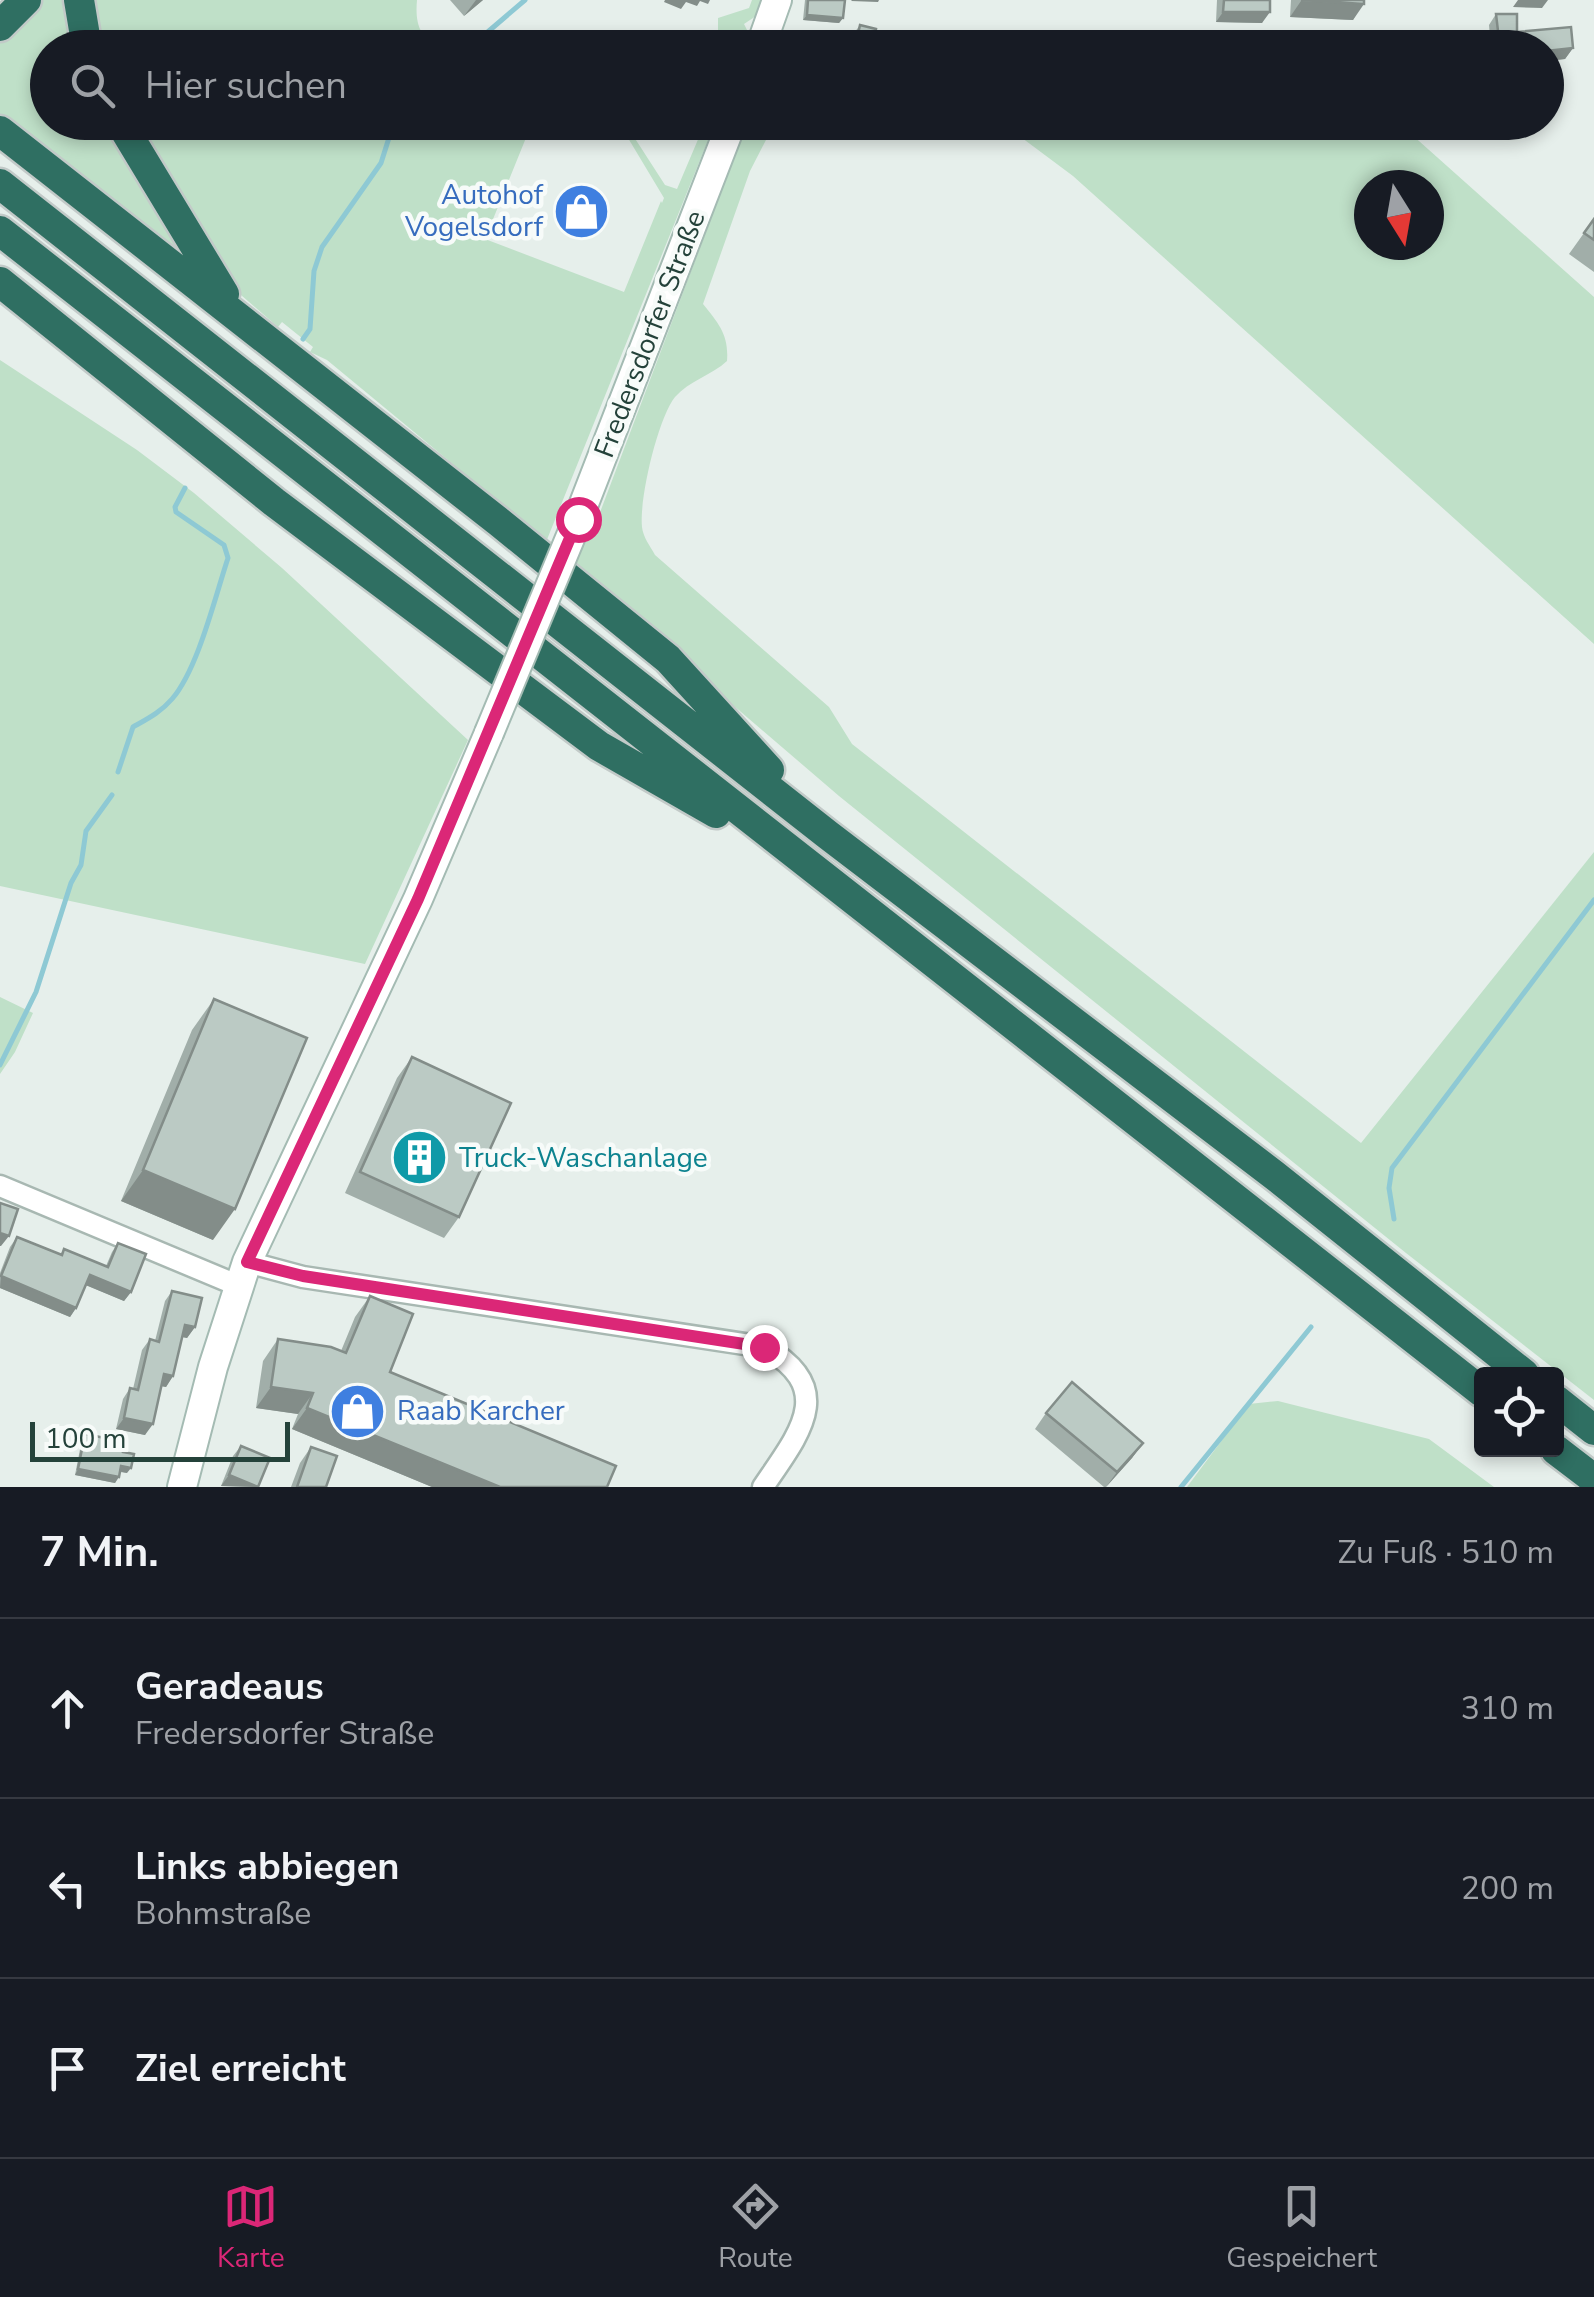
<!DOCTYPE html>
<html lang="de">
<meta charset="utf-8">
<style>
body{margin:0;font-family:"Nunito Sans",sans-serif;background:#242831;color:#f1f3f6}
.controls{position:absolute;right:30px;bottom:30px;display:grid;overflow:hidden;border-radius:10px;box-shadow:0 5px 15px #0003}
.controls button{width:90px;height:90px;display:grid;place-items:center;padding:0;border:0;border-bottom:2px solid #363941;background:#171b24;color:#f1f3f6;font:50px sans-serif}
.compass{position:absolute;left:1354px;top:170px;width:90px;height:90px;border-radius:50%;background:#171b24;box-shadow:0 5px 15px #0003;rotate:169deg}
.scale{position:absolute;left:30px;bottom:25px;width:260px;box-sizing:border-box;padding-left:10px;border:5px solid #24423a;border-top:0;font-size:28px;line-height:35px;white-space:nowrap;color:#24423a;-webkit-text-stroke:8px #f7fbf9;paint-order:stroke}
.stop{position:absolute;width:30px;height:30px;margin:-22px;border:8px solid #db2777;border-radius:50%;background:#fff}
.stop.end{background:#db2777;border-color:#fff;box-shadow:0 2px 10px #0008}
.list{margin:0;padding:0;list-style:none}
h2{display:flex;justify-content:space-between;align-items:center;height:130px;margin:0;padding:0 40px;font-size:42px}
h2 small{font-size:32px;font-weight:400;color:#9ea1a6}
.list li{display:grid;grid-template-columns:65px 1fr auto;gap:30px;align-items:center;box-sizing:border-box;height:180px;padding:0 40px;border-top:2px solid #363941}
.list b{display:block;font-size:38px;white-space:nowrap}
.list p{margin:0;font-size:32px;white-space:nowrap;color:#9ea1a6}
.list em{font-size:32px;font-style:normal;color:#9ea1a6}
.icon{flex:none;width:55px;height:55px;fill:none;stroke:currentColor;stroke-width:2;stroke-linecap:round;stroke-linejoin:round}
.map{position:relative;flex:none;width:1594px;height:1487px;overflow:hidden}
.search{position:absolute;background:#171b24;box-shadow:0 5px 15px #0003;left:30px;right:30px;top:30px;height:110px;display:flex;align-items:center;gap:25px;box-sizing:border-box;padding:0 35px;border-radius:55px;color:#9ea1a6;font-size:38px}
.sheet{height:670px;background:#171b24}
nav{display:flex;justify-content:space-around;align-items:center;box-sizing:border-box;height:140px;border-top:2px solid #363941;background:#171b24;font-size:28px;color:#9ea1a6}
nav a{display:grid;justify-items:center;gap:5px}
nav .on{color:#db2777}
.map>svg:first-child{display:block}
.green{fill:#bfe0c8;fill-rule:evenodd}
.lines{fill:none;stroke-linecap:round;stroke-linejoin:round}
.stream{stroke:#8ec9d4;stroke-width:5}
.street-casing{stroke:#a8b8b2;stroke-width:25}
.secondary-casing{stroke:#a4bbb3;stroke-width:32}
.highway-casing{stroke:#c2cac8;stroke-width:35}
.street{stroke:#fff;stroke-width:20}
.secondary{stroke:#fff;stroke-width:28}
.highway{stroke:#2f6f62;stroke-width:30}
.secondary-bridge-casing{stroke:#a4bbb3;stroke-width:32;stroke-linecap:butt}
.secondary-bridge{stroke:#fff;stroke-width:28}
.wall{fill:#a1aea9}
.shaded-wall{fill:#838d89}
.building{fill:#bbcac4;stroke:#838d89;stroke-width:2.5}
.route{stroke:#db2777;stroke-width:12}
.labels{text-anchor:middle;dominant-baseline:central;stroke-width:9;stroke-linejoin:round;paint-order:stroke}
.shop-label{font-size:28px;fill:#366cbe;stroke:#f7fbf9;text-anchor:end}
.street-label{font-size:28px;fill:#24423a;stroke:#f7fbf9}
.culture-label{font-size:28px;fill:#0d838f;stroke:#f7fbf9;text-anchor:start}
</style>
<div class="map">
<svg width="1594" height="1487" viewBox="0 0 1594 1487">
<rect width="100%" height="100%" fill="#e6efeb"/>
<path class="green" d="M37,0h30l8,47 -27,1v74l60,1 98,160 -206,-161v-81l26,-23z
M87,0h330c-2,23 2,39 25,47h-347z
M752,0h11l-7,16 -12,8 4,8 -18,5 -12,-3v-16l31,-10z
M1384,122l26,11 184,164v347l-521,-468 -71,-53zM1369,185h60v60h-60z
M130,123h402l-47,116 139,53 37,-91 1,2 2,-5 -45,-75h6l40,62 12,4 28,-66h10l-171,424 -44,-44 -173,-143 -17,-8 3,-5 -31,-25 -4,5 -44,-38z
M747,123h40l-20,15 -17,33 -47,133c16,20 26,31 24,57 -15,14 -38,20 -52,36 -17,21 -36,102 -33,130 1,10 8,19 13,28l174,152 23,37 509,399 233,-291v548l-188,-147 -567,-457 -267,-229 27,-52z
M0,360l137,90 57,43 88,75 186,172 -103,224 -365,-78z
M0,997l33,16 -18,39 -15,22z
M1278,1401l151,38 65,48h-307l62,-83z"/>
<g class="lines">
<path class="stream" d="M462,48l21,-12 42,-36
M303,339l7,-10 4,-58 8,-24 59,-84 13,-41
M118,772l15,-45c14,-8 28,-15 39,-28 26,-30 43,-102 56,-141l-4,-13 -48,-33 -1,-5 10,-19
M0,1065l36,-73 35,-109 10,-18 5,-34 26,-36
M1394,1219l-5,-31 3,-20 202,-268
M1181,1487l130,-160"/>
<defs>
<path id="street" d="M0,1186l237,99
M247,1262l56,15 461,70c75,42 34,88 -1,140"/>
<path id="secondary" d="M760,48l17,-48
M578,519l154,-397
M182,1487l31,-120 34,-105 171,-363 71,-166"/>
<path id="highway" d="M79,0l8,48
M0,26l26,-26
M120,122l104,172
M0,131l499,391 169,137 101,111
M0,184l828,651 446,340 250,199
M0,231l1482,1161
M0,282l274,220 325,244 117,67
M1556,1400l38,30
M1556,1450l38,29"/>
</defs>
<use href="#street" class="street-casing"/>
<use href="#secondary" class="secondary-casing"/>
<use href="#highway" class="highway-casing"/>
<use href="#street" class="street"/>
<use href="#secondary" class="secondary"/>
<use href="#highway" class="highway"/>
<defs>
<path id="secondary-bridge" d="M489,733l89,-214"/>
</defs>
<use href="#secondary-bridge" class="secondary-bridge-casing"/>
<use href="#secondary-bridge" class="secondary-bridge"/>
</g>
<path class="wall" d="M450,0h33l-19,16z
M805,0h40l-2,18 -4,5 -36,-3z
M1217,0h53l-8,23 -46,-1z
M1291,0h73l-11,20 -63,-3z
M1496,14h21v18l54,-5 2,21 -8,11 -19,2v-13h-55l-2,-23z
M860,25l12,23h-22l2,-12z
M1594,219v53l-25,-18z
M214,999l-1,241 -92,-39 71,-171z
M412,1057l47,160 -15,21 -99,-45 52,-115z
M17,1237l43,18 4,-6 42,17 6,-14 6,-9 13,49 -7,9 -38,-16 -10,23 -6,9 -70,-29v-15l10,-26z
M172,1291l23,36 -8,11 -5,-1 -9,39 -7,11 -5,-1 -16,49 -29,-6 7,-30 7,-11 3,1 9,-39 8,-11 5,2 10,-40z
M370,1296l20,76 217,115h-175l-140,-58 6,-15 -42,-6 7,-47 15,-22 63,12 14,-34z
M1046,1413l97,30 -11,15 -26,29h-2l-69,-58z
M85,1434l38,18 4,21 -7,-1 -5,11 -40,-8 7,-36z
M241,1446l17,41 -37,-1 12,-30z
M311,1447l15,40h-35l9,-24z"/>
<path class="shaded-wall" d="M476,0h7l-19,16z
M665,0h45l-2,4 -8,-3 -3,5 -11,-4 -5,7 -17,-7z
M852,0h27l-1,2 -27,-1z
M1518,0h30l-6,8 -29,-1z
M1301,1l63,3 -11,16 -63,-3z
M1223,12h47l-8,11 -46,-1z
M807,15l36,3 -4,5 -36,-3z
M1573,48l-8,11 -19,2v-10z
M637,122h42l2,1 -11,16 -35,-14z
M143,1170l92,39 -22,31 -92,-39z
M0,1233l9,3 -8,10h-1z
M90,1275l41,17 -7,9 -41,-17z
M1,1276l75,32 -6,9 -70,-29z
M185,1325l10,2 -8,11 -9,-2z
M164,1374l9,2 -7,11 -10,-2z
M271,1387l42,6 -15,21 -42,-6z
M307,1408l193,79h-68l-140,-58z
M124,1418l29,6 -8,11 -29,-6z
M1143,1443l-11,15 -26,29 11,-15z
M121,1466l10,2 -4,5 -9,-2z
M78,1469l41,8 -4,6 -40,-8z
M229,1475l28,12 -36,-1z"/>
<path class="building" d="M808,0h37l-2,18 -36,-3z
M1224,0h46v12h-47z
M1301,0h63v4z
M1496,14h21v18l54,-5 2,21 -27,3v-3h-46z
M860,25l16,4 -4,19h-17z
M1594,219v21l-10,-7z
M214,999l93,39 -72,171 -92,-39z
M412,1057l99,46 -52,114 -99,-45z
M0,1203l18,6 -9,27 -9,-3z
M17,1237l45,18 2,-6 44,18 10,-24 28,11 -15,38 -41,-17 -14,33 -75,-32z
M172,1291l30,7 -7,29 -10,-2 -12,51 -9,-2 -11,50 -29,-6 6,-30 8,2 12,-51 9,3z
M370,1296l43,18 -23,58 226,94 -9,21h-107l-193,-79 6,-15 -42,-6 7,-48 53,8 15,6z
M1072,1382l71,61 -26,29 -71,-59z
M85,1434l40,8 -2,10 11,2 -3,14 -10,-2 -2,11 -41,-8z
M241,1446l29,12 -12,29 -29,-12z
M311,1447l26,9 -11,31h-29z"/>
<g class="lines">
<path class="route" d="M578,519l-160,380 -171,363 56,14 461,71"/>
</g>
<defs>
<symbol id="shop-disc" viewBox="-11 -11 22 22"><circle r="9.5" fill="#3f7fe0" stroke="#f7fbf9"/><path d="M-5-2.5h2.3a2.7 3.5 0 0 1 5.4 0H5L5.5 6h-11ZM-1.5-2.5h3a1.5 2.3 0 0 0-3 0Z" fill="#fff"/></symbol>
<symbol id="building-disc" viewBox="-11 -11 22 22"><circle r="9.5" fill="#0f9aa8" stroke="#f7fbf9"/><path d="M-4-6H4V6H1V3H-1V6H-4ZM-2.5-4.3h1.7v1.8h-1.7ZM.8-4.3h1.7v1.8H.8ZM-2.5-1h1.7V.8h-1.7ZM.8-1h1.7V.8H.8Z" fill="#fff"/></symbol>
</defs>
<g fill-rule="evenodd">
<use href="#shop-disc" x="550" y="180" width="63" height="63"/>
<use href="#building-disc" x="388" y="1126" width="63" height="63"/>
<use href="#shop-disc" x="326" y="1380" width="63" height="63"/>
</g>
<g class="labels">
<g class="shop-label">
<text x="543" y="195">Autohof<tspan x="543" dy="32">Vogelsdorf</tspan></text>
<text x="397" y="1411" text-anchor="start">Raab Karcher</text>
</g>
<g class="street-label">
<text transform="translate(650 334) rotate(-69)">Fredersdorfer Straße</text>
</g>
<g class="culture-label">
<text x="459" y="1158">Truck-Waschanlage</text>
</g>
</g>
</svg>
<div class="controls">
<button><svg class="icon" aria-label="locate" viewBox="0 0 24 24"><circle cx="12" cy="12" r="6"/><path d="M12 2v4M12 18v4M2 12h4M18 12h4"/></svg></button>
</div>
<svg class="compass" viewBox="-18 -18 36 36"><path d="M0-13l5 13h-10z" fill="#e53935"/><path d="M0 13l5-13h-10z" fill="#9ea1a6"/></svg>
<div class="scale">100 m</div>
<div class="stop" style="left:578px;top:519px"></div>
<div class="stop end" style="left:764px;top:1347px"></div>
<div class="search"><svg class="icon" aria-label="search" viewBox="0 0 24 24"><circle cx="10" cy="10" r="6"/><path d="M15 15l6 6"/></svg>Hier suchen</div>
</div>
<section class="sheet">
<h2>7 Min.<small>Zu Fuß · 510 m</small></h2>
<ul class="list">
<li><svg class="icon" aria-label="ahead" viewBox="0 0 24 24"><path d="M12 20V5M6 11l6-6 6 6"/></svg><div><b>Geradeaus</b><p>Fredersdorfer Straße</p></div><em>310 m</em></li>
<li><svg class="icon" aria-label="left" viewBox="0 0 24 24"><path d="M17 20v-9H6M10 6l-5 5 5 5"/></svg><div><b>Links abbiegen</b><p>Bohmstraße</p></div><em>200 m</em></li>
<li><svg class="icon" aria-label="arrive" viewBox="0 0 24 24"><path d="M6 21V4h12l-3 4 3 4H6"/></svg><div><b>Ziel erreicht</b></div></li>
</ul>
</section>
<nav>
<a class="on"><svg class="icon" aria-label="map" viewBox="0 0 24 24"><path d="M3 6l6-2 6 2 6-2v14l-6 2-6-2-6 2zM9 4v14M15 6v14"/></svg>Karte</a>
<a><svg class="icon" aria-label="directions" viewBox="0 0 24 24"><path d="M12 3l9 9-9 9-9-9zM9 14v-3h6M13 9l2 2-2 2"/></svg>Route</a>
<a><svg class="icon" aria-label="saved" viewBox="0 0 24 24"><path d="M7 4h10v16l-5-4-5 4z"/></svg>Gespeichert</a>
</nav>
